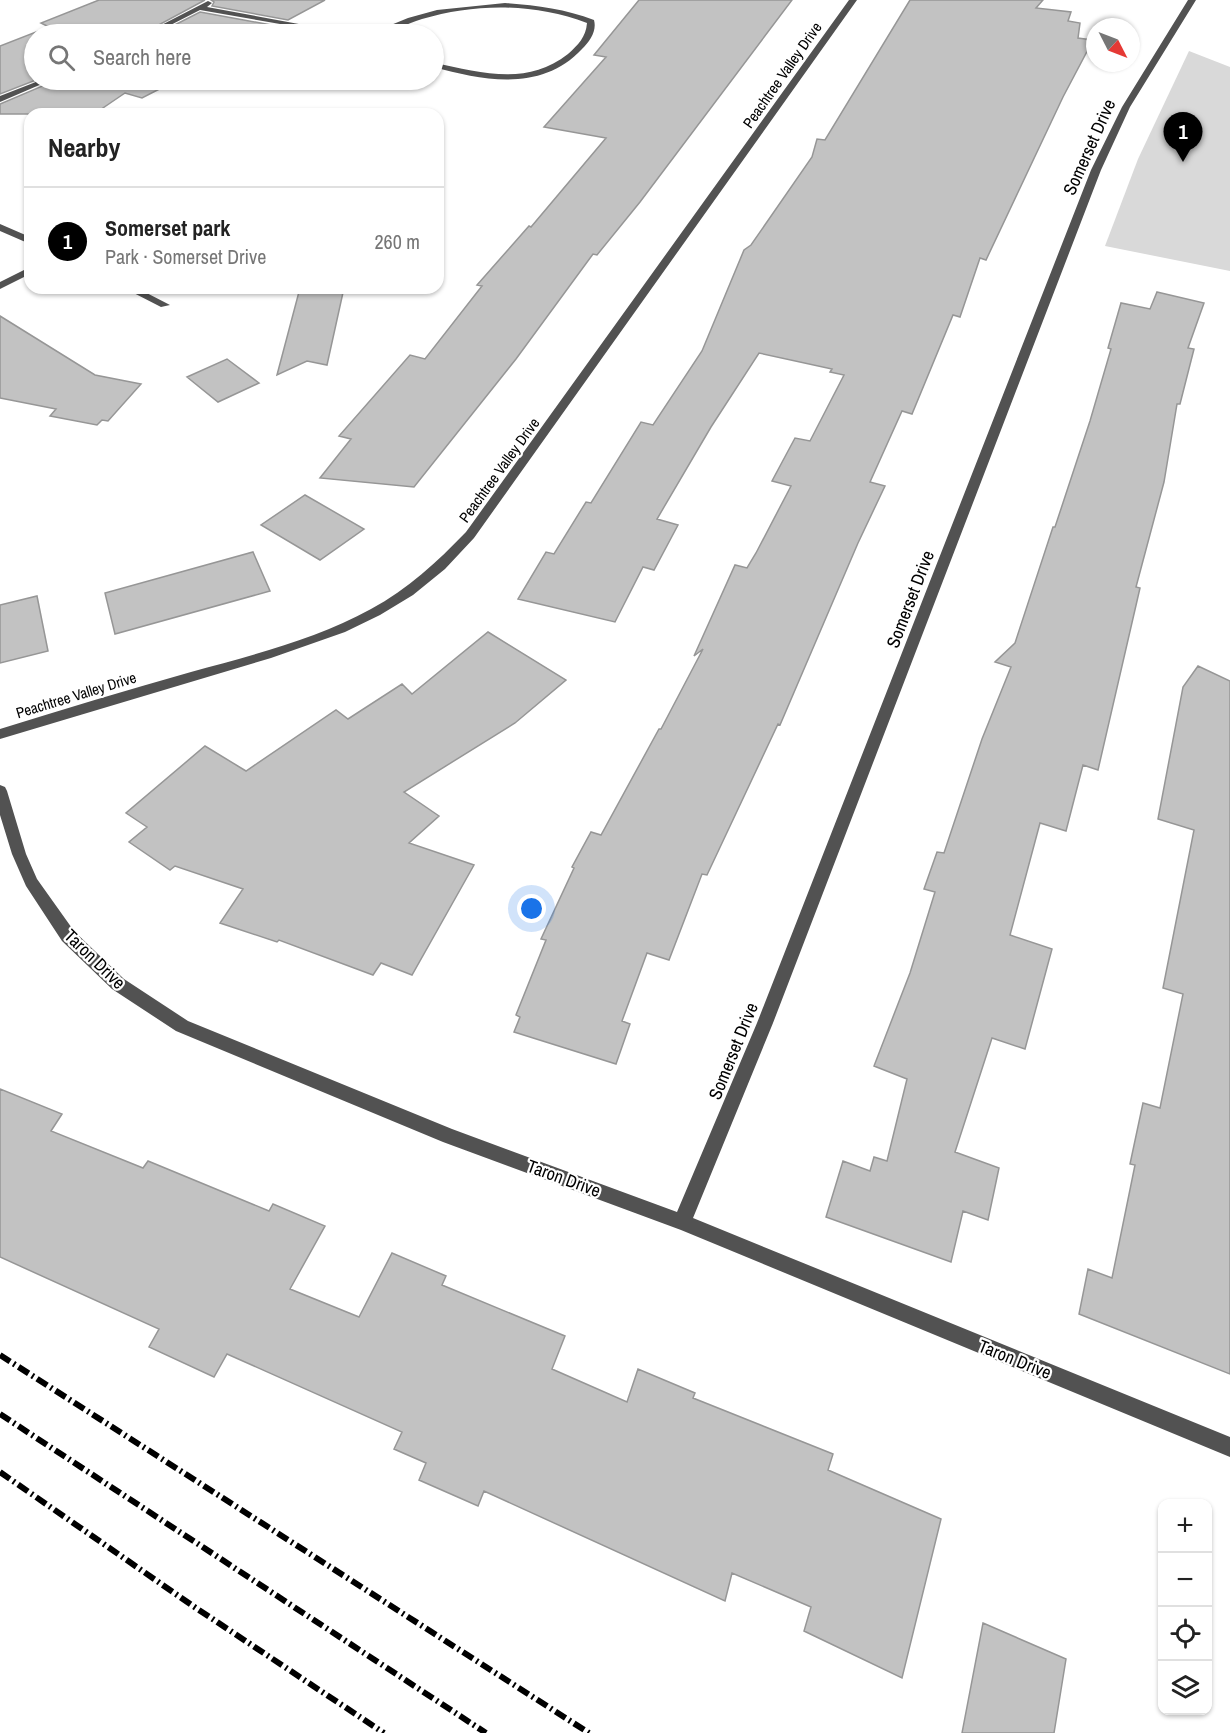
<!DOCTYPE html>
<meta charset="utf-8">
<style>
body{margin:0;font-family:"Archivo Narrow",sans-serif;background:#f2f2f2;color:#222}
.controls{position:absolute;right:18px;bottom:18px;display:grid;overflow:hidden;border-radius:12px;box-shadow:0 2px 4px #0004}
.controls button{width:54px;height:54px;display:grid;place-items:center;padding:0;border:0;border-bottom:2px solid #e0e0e0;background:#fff;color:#222;font:30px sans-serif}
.compass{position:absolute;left:1086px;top:18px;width:54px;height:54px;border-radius:50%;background:#fff;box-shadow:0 2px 4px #0004;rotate:132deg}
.you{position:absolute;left:532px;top:909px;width:21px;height:21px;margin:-15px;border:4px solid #fff;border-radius:50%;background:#1a73e8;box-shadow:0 0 0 9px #1a73e833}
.badge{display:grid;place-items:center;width:39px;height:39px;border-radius:50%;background:#000;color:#fff;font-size:20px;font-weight:700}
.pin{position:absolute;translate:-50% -50px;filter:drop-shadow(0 2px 3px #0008)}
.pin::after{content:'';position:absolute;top:32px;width:21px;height:18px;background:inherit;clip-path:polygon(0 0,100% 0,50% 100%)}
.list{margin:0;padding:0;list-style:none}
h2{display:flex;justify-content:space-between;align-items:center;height:78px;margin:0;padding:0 24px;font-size:26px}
h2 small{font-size:20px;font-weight:400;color:#767676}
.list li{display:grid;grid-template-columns:39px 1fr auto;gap:18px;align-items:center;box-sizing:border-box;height:108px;padding:0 24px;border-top:2px solid #e0e0e0}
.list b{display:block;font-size:22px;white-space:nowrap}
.list p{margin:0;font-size:20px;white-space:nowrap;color:#767676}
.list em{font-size:20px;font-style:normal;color:#767676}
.icon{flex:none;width:33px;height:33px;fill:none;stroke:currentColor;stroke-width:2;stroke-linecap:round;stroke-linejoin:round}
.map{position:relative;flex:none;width:1230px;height:1733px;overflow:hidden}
.search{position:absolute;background:#fff;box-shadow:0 2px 4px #0004;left:24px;top:24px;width:420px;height:66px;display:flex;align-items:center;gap:15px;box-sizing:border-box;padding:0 21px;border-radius:33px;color:#767676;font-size:22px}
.panel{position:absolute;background:#fff;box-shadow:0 2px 4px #0004;left:24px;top:108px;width:420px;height:186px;border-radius:18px}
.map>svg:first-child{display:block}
.green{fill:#d9d9d9}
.building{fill:#c2c2c2;stroke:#969696;stroke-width:1.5}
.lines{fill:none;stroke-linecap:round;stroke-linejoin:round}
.minor{fill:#525252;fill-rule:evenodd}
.rail{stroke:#000;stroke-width:6;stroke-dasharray:12 4 2 4;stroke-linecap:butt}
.labels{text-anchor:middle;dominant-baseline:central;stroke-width:4.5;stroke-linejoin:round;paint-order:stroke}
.far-street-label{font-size:15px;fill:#000;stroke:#fff}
.street-label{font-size:18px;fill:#000;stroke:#fff}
</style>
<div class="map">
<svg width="1230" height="1733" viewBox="0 0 1230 1733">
<rect width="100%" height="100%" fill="#fff"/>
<path class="green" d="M1189,51l41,16v204l-125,-25 33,-87z"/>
<path class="building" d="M99,0h106l-63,34h-108l2,46 -36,14v-48l49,-19 -8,-4z
M211,0h114l-37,20 -76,-14 2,-4z
M639,0h153l-152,202 -43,53 -4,-1 -77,105 -102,128 -94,-9 31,-39 -12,-3 71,-81 15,4 57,-73 -5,-1 52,-59 2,1 75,-89 -62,-11 62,-70 -12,-2z
M910,0h133l-7,8 35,4 -3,9 12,2 -2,15 15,2 -30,57 -77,163 -6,-2 -20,59 -7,-2 -41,99 -10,-3 -32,71 15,4 -27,57 -78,182 -2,-1 -71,151 -5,-1 -33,86 -22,-7 -25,68 8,3 -14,40 -102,-32 6,-15 -4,-2 30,-75 -5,-1 33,-71 -2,-1 19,-35 10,3 58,-106h2l42,-80 -9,7 41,-91 12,3 9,-15 35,-67 -19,-5 23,-43 15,3 34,-66 -14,-3 2,-3 -73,-16 -48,74 -54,92 21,6 -24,45 -11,-3 -28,55 -97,-23 28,-47 8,2 32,-52 5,1 50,-81 12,3 49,-74 42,-101 7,-5 61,-88 5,-18 8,1z
M200,12l77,14 -16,8h-104z
M53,80h124l-35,18 -17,-5 -31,21h-94v-10l52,-22z
M300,288h44l-17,77 -20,-4 -30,14z
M1157,292l47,11 -16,45 6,1 -14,55h-3l-13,78 -28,105 4,1 -42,182 -15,-5 -17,66 -26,-8 -30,112 42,14 -27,100 -33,-11 -37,114 44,16 -11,52 -25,-9 -12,51 -125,-45 17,-56 27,10 4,-14 13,4 20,-82 -33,-13 36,-93 25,-81 -11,-3 13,-37 7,1 38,-114 29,-72 -16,-5 20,-19 38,-116h2l35,-106 21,-72 -3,-1 13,-45 29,6z
M0,316l95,59 46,9 -33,37 -6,-1 -5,5 -47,-9 6,-7 -56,-11z
M227,359l32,24 -41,19 -31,-25z
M305,495l59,34 -44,31 -59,-35z
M253,552l17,39 -155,43 -10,-41z
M37,596l11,55 -48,12v-58z
M488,632l78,48 -51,43 -111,69 35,24 -30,27 65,22 -62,110 -31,-12 -8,12 -94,-35 -2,2 -57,-19 23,-34 -68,-23 -5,4 -41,-28 18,-15 -21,-14 79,-67 41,25 90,-61 12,9 54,-35 10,10z
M1198,666l32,15v693l-151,-60 9,-45 24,9 23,-113 -5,-1 13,-61 17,5 23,-114 -20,-6 31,-158 -36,-11 25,-132z
M0,1089l62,25 -11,17 92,37 5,-7 121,50 4,-7 52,22 -35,63 69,28 33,-64 54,23 -4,9 123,51 -13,33 75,33 11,-33 57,24 -2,5 140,56 -5,16 113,49 -39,159 -98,-47 7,-24 -79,-34 -7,28 -241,-110 -6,15 -59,-26 7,-17 -32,-14 8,-17 -175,-78 -13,23 -65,-30 10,-18 -159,-72z
M983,1623l83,36 -12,74h-92z"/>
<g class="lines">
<path class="minor" d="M849,0h8l-383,538 -29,31 -32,26 -33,20 -35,17 -74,26 -271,81v-10c64,-20 127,-39 191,-57 61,-17 124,-32 180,-63 37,-20 66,-47 95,-77z
M1188,0h8l-66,107 -29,63 -328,853 -80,195 537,219v20l-549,-227 -238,-88 -267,-111 -64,-42 -50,-48 -36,-55 -14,-32 -12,-39v-30l5,2 2,4 19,63 11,25 37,52 50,48 64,42 264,108 225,83 80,-189 334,-853 31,-63z
M208,1l4,2 -5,4 146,27h-15l-138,-24 -47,24h-9z
M505,3c31,2 60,6 89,17 3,11 -4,21 -12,29 -40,43 -98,32 -148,18v-4c47,9 92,24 134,-9 10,-9 18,-17 19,-31 -53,-20 -111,-20 -165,-4 -17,5 -35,17 -53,15l39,-16 29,-8z
M41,80h10l-51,22v-6z
M0,224l30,13v7l-30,-13z
M30,267v7l-30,15v-7z
M124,288h13l33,17 -9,2z"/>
<path class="rail" d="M0,1355l589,378
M0,1414l486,319
M0,1472l193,134 191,127"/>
</g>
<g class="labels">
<g class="far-street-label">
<text transform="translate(782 75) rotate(-55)">Peachtree Valley Drive</text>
<text transform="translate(499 470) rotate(-54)">Peachtree Valley Drive</text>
<text transform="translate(76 695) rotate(-17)">Peachtree Valley Drive</text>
</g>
<g class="street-label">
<text transform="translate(1089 147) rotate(-66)">Somerset Drive</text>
<text transform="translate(910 599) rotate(-69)">Somerset Drive</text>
<text transform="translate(95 959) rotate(44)">Taron Drive</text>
<text transform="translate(733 1051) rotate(-68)">Somerset Drive</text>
<text transform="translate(564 1178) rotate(20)">Taron Drive</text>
<text transform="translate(1015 1359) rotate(22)">Taron Drive</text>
</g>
</g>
</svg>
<div class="controls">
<button>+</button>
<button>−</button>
<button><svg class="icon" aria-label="locate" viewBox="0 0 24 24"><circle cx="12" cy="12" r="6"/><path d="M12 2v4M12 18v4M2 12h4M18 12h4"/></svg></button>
<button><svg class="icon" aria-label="layers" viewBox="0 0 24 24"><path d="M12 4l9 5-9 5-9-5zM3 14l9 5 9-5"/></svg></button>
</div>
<svg class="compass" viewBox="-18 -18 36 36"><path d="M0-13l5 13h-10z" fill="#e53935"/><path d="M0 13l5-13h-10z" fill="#767676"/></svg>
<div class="you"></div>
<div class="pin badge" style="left:1183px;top:162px">1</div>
<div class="search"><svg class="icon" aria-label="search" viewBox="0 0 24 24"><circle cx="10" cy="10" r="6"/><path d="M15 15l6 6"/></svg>Search here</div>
<section class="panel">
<h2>Nearby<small></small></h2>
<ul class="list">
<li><span class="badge">1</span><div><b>Somerset park</b><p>Park · Somerset Drive</p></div><em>260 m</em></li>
</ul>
</section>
</div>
